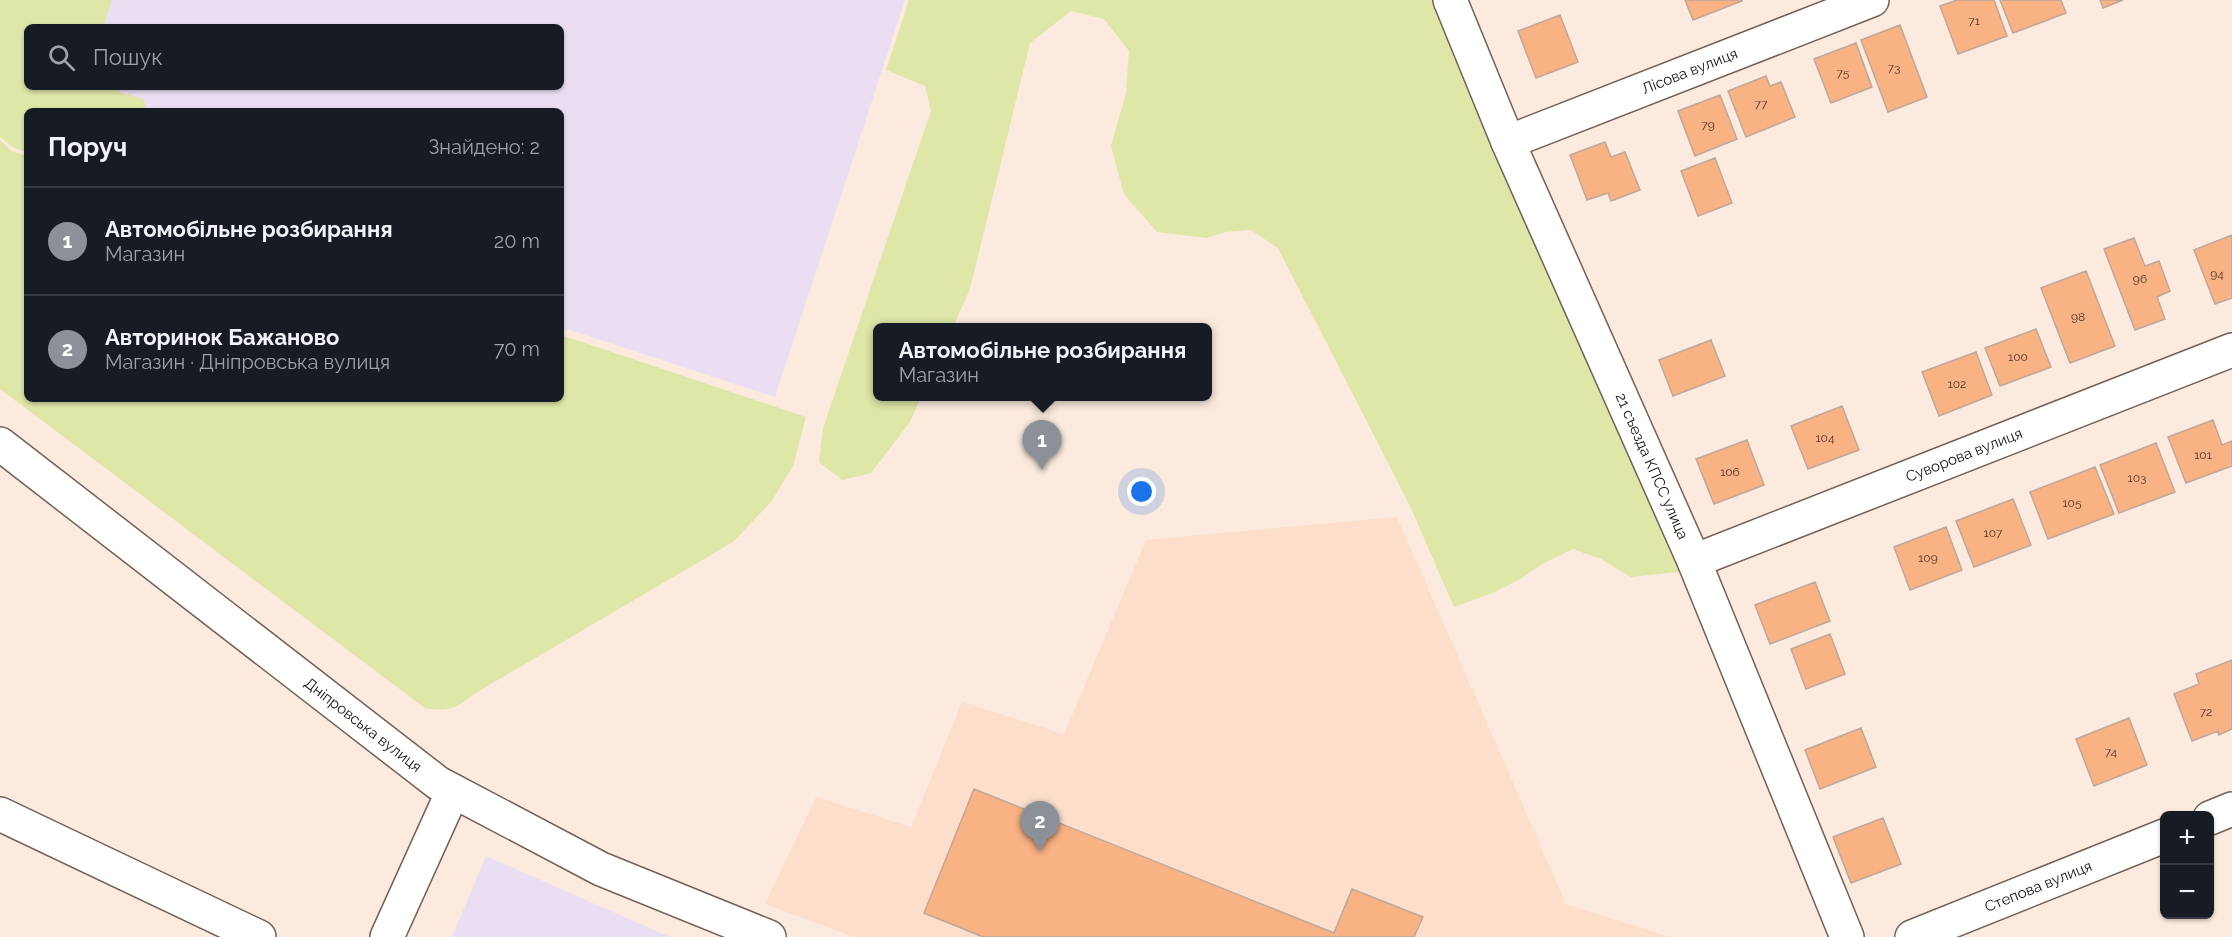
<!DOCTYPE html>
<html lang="uk">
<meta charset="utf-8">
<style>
body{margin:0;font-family:Raleway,sans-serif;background:#20242c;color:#f1f3f6}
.controls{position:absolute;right:18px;bottom:18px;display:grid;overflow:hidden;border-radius:9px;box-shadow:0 2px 4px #0004}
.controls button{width:54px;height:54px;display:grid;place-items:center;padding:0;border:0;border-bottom:2px solid #363941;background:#171b24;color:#f1f3f6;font:30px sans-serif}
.you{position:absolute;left:1142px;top:492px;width:21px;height:21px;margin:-15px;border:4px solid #fff;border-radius:50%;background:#1a73e8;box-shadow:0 0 0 9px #1a73e833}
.badge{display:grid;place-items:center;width:39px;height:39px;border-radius:50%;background:#8c9099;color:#fff;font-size:20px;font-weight:700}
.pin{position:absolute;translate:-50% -50px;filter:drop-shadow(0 2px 3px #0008)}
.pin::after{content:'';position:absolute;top:32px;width:21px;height:18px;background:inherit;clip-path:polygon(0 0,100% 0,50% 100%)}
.popup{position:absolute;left:873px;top:323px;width:339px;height:78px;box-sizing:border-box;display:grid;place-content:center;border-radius:9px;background:#171b24;filter:drop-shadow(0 2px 4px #0005);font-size:20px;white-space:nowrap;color:#9ea1a6}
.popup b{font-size:22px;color:#f1f3f6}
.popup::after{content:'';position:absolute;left:50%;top:100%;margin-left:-12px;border:12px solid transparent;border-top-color:#171b24}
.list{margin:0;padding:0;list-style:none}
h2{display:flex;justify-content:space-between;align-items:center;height:78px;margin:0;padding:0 24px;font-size:26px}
h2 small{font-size:20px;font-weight:400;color:#9ea1a6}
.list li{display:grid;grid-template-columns:39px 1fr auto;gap:18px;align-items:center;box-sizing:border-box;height:108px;padding:0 24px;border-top:2px solid #363941}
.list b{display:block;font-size:22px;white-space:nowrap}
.list p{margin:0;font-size:20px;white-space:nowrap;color:#9ea1a6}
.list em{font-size:20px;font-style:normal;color:#9ea1a6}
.icon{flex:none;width:33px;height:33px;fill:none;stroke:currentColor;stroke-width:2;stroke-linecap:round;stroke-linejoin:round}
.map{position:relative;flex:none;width:2232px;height:937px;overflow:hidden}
.search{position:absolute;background:#171b24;box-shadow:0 2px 4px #0004;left:24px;top:24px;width:540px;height:66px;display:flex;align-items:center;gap:15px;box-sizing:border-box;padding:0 21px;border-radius:9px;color:#9ea1a6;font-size:22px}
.panel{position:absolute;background:#171b24;box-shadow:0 2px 4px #0004;left:24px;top:108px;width:540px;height:294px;border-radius:9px}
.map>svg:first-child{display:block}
.built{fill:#fcdecb}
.industrial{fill:#ecdef2}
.green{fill:#dee6a8}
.building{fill:#f8b284;stroke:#bea89b;stroke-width:1.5}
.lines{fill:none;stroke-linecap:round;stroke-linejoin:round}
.minor-casing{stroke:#746054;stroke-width:36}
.minor{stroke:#fff;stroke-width:33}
.labels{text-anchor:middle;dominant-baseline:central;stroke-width:6;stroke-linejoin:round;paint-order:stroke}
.number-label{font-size:12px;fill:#4e3828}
.street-label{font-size:15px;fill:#160f0a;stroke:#fff}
</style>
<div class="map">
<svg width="2232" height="937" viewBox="0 0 2232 937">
<rect width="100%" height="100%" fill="#fceade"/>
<path class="built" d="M1397,517l169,387 104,33h-816l-89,-33 51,-107 95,30 51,-125 102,32 82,-194z"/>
<path class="industrial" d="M62,0h843l-130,397 -214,-70v-216h-534v41l-13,-4 20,-61h527v-60h-508z
M486,856l184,81h-218z"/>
<path class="green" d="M0,0h112l-9,27h-76v60h87l5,5 24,7 4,12h-120v41l-13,-4 -14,-11z
M909,0h534l243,571 -55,6 -30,-18 -28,-10 -29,14 -24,16 -25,13 -41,15 -44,-101 -132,-258 -27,-18 -26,2 -18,6 -50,-6 -33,-38 -13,-48 15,-53 3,-42 -25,-32 -33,-8 -41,32 -60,246 -17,38 -76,1v68l44,1 -11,25 -39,51 -29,7 -23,-18 4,-34 108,-317 -6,-25 -39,-16z
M0,140l12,11 15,5v243h534v-64l245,82 -13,49 -22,36 -38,40 -259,152c-18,15 -26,18 -49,14l-425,-319z"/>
<path class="building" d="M1685,0h57v1l-49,19z
M1957,0h37l13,36 -49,18 -18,-48z
M2000,0h61l5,13 -53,20z
M2100,0h23l-20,8z
M1560,15l18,47 -42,16 -18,-47z
M1900,25l27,72 -39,15 -27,-72z
M1856,43l16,44 -41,16 -17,-44z
M1766,76l4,10 11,-4 14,35 -49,20 -18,-46z
M1720,95l17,44 -42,17 -17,-45z
M1605,142l6,15 14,-5 15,38 -29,11 -3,-8 -21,7 -17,-45z
M1715,158l17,45 -34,13 -17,-45z
M2232,235v63l-17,6 -21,-54z
M2134,238l11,28 14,-5 11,30 -13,6 8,22 -30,11 -31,-81z
M2086,271l29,75 -45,17 -29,-75z
M2036,329l15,38 -51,19 -15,-38z
M1711,340l14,36 -52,20 -14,-36z
M1976,352l16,43 -53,21 -17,-44z
M1842,406l17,44 -51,19 -17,-43z
M2213,420l9,25 10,-4v25l-46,17 -18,-46z
M1747,440l17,45 -50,19 -18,-45z
M2156,443l19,49 -56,21 -19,-48z
M2095,467l19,47 -66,25 -18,-47z
M2013,499l18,46 -57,22 -18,-46z
M1946,527l16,43 -52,20 -16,-43z
M1815,582l15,39 -60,23 -15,-39z
M1830,634l15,40 -39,15 -15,-40z
M2232,660v69l-13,6 -1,-4 -26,10 -18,-47 25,-10 -3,-10z
M2129,718l18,47 -53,21 -18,-47z
M1861,728l15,39 -56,22 -15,-39z
M974,789l360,144 18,-44 71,28 -9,20h-431l-59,-24z
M1883,818l18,46 -50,19 -18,-46z"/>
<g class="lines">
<defs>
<g id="minor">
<path id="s1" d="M1450,0l58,142 186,419 153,376"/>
<path id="s2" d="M1508,142l364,-142"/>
<path id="s3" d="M0,444l438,339 163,86 168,68"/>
<path id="s4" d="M1694,561l538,-211"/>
<path d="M0,814l259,123"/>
<path d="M2210,818l22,-9"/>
<path d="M387,937l66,-146"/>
<path id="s5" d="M1912,937l252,-101"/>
</g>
</defs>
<use href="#minor" class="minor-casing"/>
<use href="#minor" class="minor"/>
</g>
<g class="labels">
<g class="number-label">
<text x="1974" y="21">71</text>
<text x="1894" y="68">73</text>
<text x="1843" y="73">75</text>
<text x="1761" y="104">77</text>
<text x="1708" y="125">79</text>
<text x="2217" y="274">94</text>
<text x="2140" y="279">96</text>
<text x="2078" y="317">98</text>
<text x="2018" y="357">100</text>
<text x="1957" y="384">102</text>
<text x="1825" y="438">104</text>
<text x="2203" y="455">101</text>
<text x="1730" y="472">106</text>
<text x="2137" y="478">103</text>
<text x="2072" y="503">105</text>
<text x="1993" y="533">107</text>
<text x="1928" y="558">109</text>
<text x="2206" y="712">72</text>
<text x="2111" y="752">74</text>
</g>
<g class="street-label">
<text stroke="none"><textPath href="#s2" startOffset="195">Лісова вулиця</textPath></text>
<text stroke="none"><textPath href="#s4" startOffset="290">Суворова вулиця</textPath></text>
<text stroke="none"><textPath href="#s1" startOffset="508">21 съезда КПСС улица</textPath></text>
<text stroke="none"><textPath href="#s3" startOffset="459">Дніпровська вулиця</textPath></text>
<text stroke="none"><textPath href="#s5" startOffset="136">Степова вулиця</textPath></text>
</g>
</g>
</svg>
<div class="controls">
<button>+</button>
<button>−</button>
</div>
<div class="you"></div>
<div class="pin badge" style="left:1042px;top:470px">1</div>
<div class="popup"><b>Автомобільне розбирання</b>Магазин</div>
<div class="pin badge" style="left:1040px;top:851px">2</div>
<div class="search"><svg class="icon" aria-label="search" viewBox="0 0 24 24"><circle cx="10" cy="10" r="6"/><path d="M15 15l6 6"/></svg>Пошук</div>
<section class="panel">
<h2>Поруч<small>Знайдено: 2</small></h2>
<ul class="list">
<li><span class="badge">1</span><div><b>Автомобільне розбирання</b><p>Магазин</p></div><em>20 m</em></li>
<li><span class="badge">2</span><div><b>Авторинок Бажаново</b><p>Магазин · Дніпровська вулиця</p></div><em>70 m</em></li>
</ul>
</section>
</div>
